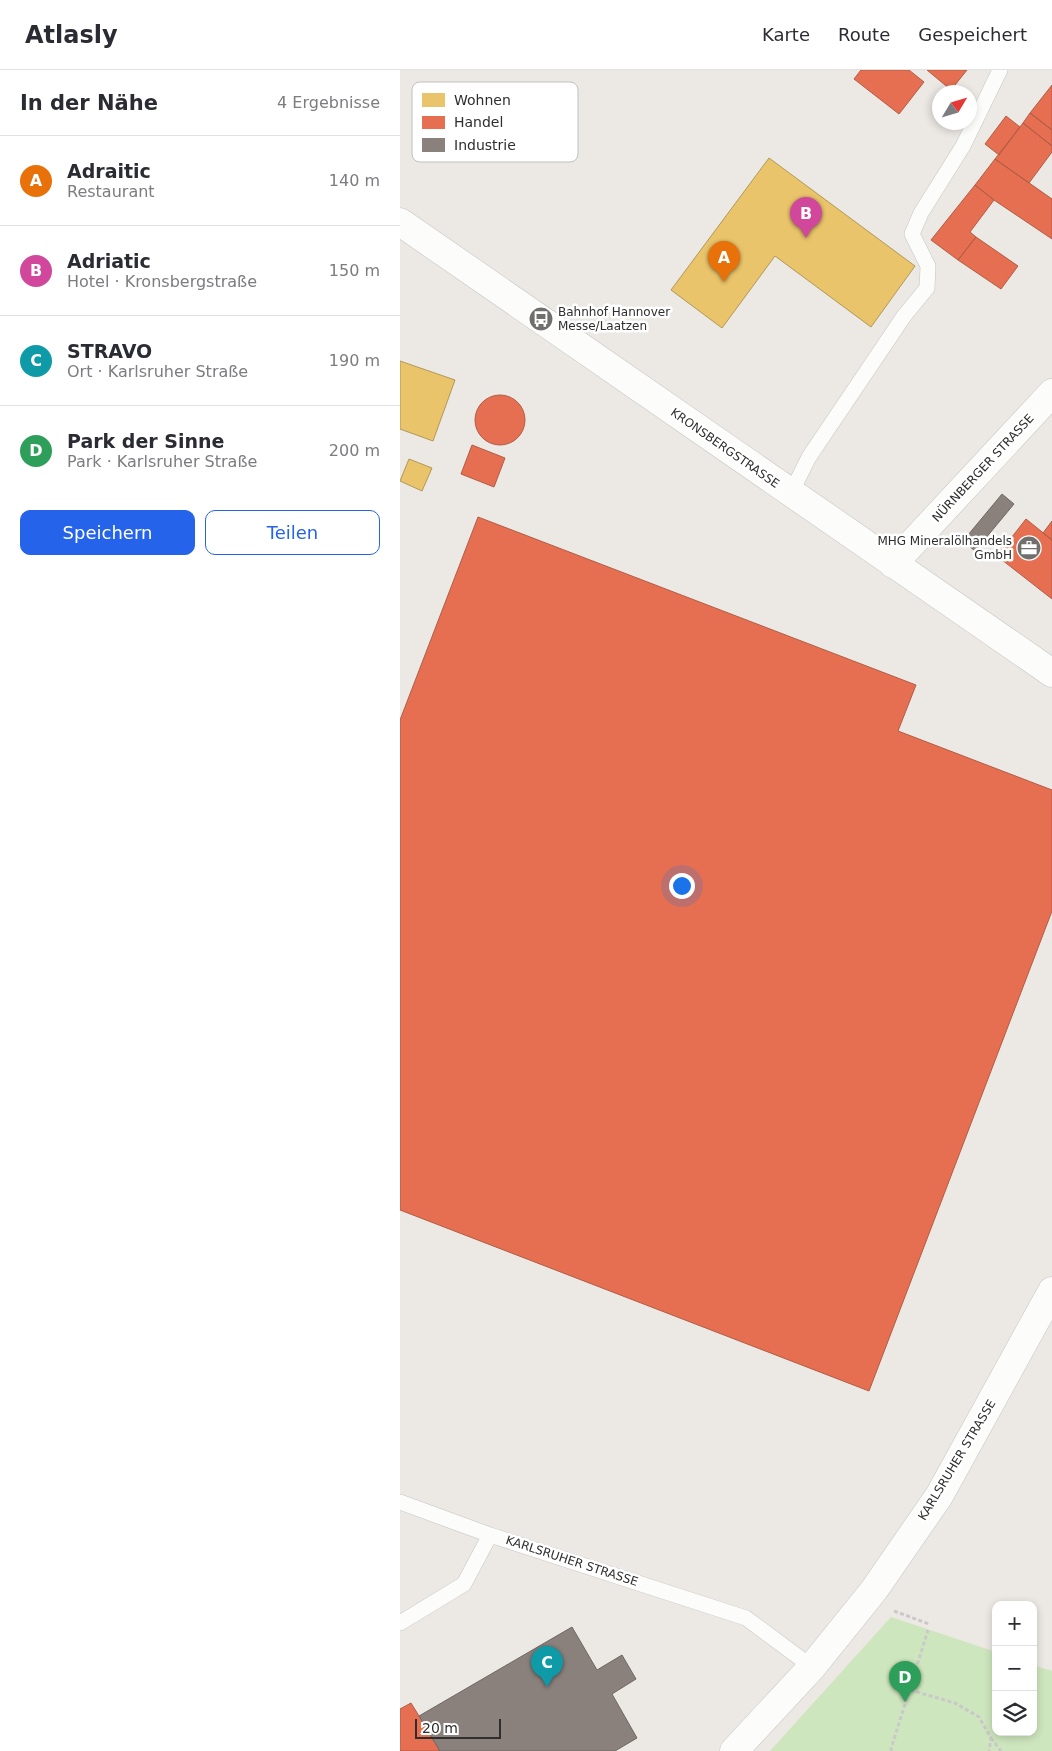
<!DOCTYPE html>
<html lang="de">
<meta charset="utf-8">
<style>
body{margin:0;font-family:"DejaVu Sans",sans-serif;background:#f7f7f7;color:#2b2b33}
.controls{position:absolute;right:15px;bottom:15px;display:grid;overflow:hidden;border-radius:10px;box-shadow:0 2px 8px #0003}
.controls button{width:45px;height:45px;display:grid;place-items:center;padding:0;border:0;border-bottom:1px solid #e1e1e2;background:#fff;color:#2b2b33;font:25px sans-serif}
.compass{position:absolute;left:532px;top:15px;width:45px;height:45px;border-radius:50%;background:#fff;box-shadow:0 2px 8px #0003;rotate:52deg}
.scale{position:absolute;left:15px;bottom:12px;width:86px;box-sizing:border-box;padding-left:5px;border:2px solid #2e2e2e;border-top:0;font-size:14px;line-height:18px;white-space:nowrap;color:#2e2e2e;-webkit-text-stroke:4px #fff;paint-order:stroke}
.you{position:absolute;left:281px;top:815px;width:18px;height:18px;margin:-12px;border:4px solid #fff;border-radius:50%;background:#1a73e8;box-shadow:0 0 0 8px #1a73e833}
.badge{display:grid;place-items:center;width:32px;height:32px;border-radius:50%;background:#2563eb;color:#fff;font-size:16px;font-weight:700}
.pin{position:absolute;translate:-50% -41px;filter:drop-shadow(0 1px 2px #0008)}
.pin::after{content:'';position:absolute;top:26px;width:18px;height:15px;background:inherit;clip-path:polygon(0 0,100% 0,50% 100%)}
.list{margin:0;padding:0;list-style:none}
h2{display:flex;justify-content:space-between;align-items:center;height:65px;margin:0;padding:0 20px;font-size:21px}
h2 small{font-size:16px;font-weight:400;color:#7c7c81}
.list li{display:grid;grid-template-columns:32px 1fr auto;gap:15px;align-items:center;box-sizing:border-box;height:90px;padding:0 20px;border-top:1px solid #e1e1e2}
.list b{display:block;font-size:19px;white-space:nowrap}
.list p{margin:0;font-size:16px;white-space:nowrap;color:#7c7c81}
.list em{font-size:16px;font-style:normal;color:#7c7c81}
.actions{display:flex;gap:10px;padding:15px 20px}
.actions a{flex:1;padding:11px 0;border:1px solid #2563eb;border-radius:10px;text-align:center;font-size:18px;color:#2563eb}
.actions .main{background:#2563eb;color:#fff}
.icon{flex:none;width:28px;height:28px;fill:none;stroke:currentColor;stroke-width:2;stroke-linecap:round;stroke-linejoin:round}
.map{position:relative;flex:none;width:652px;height:1681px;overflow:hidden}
header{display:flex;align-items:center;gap:30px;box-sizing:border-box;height:70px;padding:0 25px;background:#fff;border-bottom:1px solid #e1e1e2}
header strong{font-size:24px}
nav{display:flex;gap:28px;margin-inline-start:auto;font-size:18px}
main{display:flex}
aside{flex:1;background:#fff}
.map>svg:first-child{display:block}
.green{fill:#cee6be}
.homes{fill:#e9c46a;stroke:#b19758}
.shops{fill:#e76f51;stroke:#b05c46}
.industry{fill:#8a817c;stroke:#6e6865}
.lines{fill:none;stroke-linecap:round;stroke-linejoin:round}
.service-casing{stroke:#c5c4c5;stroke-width:16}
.minor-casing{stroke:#c5c4c5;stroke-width:29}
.secondary-casing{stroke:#c5c4c5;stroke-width:29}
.path{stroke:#c9c9c8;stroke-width:3;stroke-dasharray:4 2.5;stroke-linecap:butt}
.service{stroke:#fcfcfb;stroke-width:15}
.minor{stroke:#fcfcfb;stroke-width:28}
.secondary{stroke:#fcfcfb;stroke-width:28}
.labels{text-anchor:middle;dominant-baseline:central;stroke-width:5;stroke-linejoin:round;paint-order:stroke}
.poi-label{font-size:12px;fill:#2e2e2e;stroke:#fff;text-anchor:start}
.street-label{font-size:12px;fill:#2e2e2e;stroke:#fff}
.key{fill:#fff;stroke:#c0c0c0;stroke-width:1}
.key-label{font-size:14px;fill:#2e2e2e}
</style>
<header>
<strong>Atlasly</strong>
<nav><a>Karte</a><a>Route</a><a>Gespeichert</a></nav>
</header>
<main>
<aside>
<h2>In der Nähe<small>4 Ergebnisse</small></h2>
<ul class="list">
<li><span class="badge" style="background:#e8710a">A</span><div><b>Adraitic</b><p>Restaurant</p></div><em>140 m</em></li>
<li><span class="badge" style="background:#d1479c">B</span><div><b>Adriatic</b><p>Hotel · Kronsbergstraße</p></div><em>150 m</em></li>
<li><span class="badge" style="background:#0f9aa8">C</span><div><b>STRAVO</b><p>Ort · Karlsruher Straße</p></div><em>190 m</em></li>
<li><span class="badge" style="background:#2e9e5b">D</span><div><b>Park der Sinne</b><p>Park · Karlsruher Straße</p></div><em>200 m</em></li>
</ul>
<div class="actions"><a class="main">Speichern</a><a>Teilen</a></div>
</aside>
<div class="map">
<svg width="652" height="1681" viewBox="0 0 652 1681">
<rect width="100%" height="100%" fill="#ece8e4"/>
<path class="green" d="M491,1547l105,35v80h37v-67l19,6v80h-282z"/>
<path class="homes" d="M369,88l146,108 -44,61 -96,-71 -53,72 -51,-38z
M0,291l55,19 -22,61 -33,-12z
M9,389l23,9 -10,23 -22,-10z"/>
<path class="shops" d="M461,0h48l15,12 -25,32 -45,-35z
M527,0h40l-16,20z
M652,15v45l-22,-17z
M630,43l22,17v16l-29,-23z
M606,46l14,11 -21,28 -14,-11z
M623,53l29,23v6l-23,31 -34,-24z
M595,89l57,40v40l-58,-39 -19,-15z
M575,115l19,15 -24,32 6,5 -18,23 -27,-20z
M576,167l42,29 -17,23 -43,-29z
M75 350a25 25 0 1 1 50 0a25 25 0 1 1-50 0Z
M72,375l33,13 -11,29 -33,-13z
M78,447l438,168 -18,46 154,59v121l-183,480 -469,-181v-490z
M626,449l26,21v59l-55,-43z
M652,451v19l-9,-7z
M11,1633l8,13 21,35h-40v-42z"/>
<path class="industry" d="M602,424l12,10 -39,47 -12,-10z
M172,1557l25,43 25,-15 14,24 -24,15 25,44 -22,13h-175l-21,-35z"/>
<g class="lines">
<defs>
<path id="service" d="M391,423l18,-36 95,-141 23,-28 1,-22 -16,-32 9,-21 42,-67 37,-76
M0,1432l90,33 256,83 66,49
M0,1553l64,-39 26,-49"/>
<path id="minor" d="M493,494l159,-171"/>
<path id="secondary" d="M0,152l652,451
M334,1681l78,-84 62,-77 65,-94 113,-205"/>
</defs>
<use href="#service" class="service-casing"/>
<use href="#minor" class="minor-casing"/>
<use href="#secondary" class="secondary-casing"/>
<path class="path" d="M494,1541l35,13
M510,1620l45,13 24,14 12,21 -2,13
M591,1668l10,13
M492,1681l-1,-2 37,-119"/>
<use href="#service" class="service"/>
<use href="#minor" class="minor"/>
<use href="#secondary" class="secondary"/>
</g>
<defs>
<symbol id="bus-disc" viewBox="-11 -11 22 22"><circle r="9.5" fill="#706f6e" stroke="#fff"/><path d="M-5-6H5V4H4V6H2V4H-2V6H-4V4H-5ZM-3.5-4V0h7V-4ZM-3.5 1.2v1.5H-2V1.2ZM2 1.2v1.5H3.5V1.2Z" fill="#fff"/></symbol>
<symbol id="office-disc" viewBox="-11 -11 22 22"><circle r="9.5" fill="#706f6e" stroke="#fff"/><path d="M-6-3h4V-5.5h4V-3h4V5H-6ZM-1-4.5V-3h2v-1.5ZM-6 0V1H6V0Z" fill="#fff"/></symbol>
</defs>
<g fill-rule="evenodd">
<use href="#bus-disc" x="127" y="235" width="28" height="28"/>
<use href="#office-disc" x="615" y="464" width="28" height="28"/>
</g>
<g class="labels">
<g class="poi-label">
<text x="158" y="242">Bahnhof Hannover<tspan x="158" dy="14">Messe/Laatzen</tspan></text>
<text x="612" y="471" text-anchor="end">MHG Mineralölhandels<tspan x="612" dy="14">GmbH</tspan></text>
</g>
<g class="street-label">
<text transform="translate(325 378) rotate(35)">KRONSBERGSTRASSE</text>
<text transform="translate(583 398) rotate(-47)">NÜRNBERGER STRASSE</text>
<text transform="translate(557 1390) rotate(-59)">KARLSRUHER STRASSE</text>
<text transform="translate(172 1491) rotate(18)">KARLSRUHER STRASSE</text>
</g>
</g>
<rect x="12" y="12" width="166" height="80" rx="8" class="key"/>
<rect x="22" y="23" width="23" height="14" fill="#e9c46a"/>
<rect x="22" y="46" width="23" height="13" fill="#e76f51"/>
<rect x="22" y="68" width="23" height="14" fill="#8a817c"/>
<g class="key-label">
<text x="54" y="35">Wohnen</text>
<text x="54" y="57">Handel</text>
<text x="54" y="80">Industrie</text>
</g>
</svg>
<div class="controls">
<button>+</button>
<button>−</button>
<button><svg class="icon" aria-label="layers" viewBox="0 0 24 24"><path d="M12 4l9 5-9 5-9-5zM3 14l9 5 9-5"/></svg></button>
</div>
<svg class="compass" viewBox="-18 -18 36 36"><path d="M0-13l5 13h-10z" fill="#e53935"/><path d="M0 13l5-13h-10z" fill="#7c7c81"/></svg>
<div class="scale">20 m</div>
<div class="you"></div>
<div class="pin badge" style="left:324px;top:212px;background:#e8710a">A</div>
<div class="pin badge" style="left:406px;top:168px;background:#d1479c">B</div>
<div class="pin badge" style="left:147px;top:1617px;background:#0f9aa8">C</div>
<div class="pin badge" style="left:505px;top:1632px;background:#2e9e5b">D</div>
</div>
</main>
